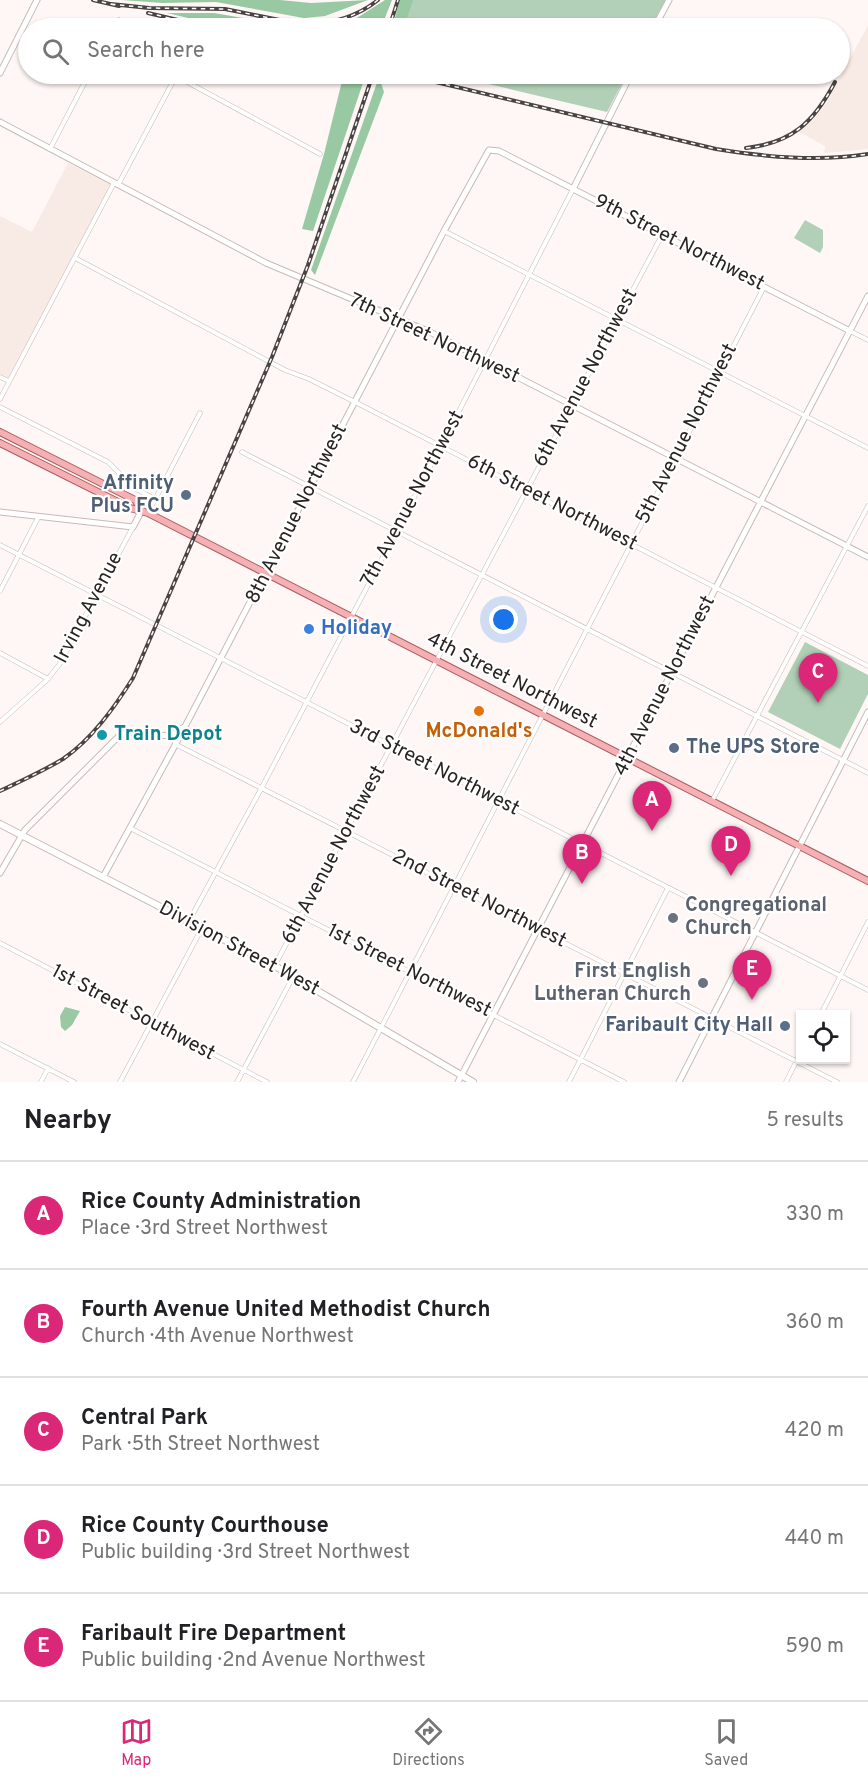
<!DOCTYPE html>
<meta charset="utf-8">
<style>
body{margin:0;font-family:Overpass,sans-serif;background:#f2f2f2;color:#202124}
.controls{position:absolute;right:18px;bottom:18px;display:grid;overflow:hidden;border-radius:0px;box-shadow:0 2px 4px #0004}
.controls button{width:54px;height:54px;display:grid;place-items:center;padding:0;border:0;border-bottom:2px solid #e0e0e0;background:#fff;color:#202124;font:30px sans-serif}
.you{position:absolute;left:504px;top:620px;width:21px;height:21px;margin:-15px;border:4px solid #fff;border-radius:50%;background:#1a73e8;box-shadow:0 0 0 9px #1a73e833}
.badge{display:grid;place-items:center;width:39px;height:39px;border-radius:50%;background:#db2777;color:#fff;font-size:20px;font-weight:700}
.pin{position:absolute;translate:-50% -50px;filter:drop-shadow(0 2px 3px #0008)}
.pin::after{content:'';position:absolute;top:32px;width:21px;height:18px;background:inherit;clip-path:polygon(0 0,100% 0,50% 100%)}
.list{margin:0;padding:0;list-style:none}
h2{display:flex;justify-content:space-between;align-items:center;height:78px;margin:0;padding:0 24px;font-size:26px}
h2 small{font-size:20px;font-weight:400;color:#757577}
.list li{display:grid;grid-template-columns:39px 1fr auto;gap:18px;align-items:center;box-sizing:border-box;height:108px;padding:0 24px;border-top:2px solid #e0e0e0}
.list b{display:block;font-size:22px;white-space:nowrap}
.list p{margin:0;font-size:20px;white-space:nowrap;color:#757577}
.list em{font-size:20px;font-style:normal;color:#757577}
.icon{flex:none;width:33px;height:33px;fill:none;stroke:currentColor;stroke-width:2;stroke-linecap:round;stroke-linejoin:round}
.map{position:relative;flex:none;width:868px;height:1082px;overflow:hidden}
.search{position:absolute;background:#fff;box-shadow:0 2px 4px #0004;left:18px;right:18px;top:18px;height:66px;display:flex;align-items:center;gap:15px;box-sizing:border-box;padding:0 21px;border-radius:33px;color:#757577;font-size:22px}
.sheet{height:618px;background:#fff}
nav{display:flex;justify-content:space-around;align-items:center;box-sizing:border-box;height:84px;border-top:2px solid #e0e0e0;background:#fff;font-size:16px;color:#757577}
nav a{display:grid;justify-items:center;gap:3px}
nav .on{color:#db2777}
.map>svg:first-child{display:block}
.built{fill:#f8eae4}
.green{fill:#b2d0b7}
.forest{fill:#98c9a2}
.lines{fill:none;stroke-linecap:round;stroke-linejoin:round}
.minor-casing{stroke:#c9bab5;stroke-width:5}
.tertiary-casing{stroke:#c9bab5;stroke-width:7}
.secondary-casing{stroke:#c9bab5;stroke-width:8}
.primary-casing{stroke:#a85c5f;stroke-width:8}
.minor{stroke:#fff;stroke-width:4}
.tertiary{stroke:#fff;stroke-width:5}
.secondary{stroke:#fff;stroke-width:6}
.primary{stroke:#f4b0b3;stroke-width:6}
.rail-casing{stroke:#494341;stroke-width:4}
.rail{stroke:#fff;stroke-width:1.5;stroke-dasharray:4.5;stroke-linecap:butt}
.service-dot{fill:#5c6f8a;stroke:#fff;stroke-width:2}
.shop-dot{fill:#3f7fe0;stroke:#fff;stroke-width:2}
.food-dot{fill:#e8710a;stroke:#fff;stroke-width:2}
.culture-dot{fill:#0f9aa8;stroke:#fff;stroke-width:2}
.worship-dot{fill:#6b7280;stroke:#fff;stroke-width:2}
.labels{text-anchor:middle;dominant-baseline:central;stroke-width:4.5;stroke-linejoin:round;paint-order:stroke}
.street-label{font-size:20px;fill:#292321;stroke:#fff}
.service-label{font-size:20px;font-weight:bold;fill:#4e5e75;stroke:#fff;text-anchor:end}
.shop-label{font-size:20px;font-weight:bold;fill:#366cbe;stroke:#fff;text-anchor:start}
.food-label{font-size:20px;font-weight:bold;fill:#c56008;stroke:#fff}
.culture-label{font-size:20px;font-weight:bold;fill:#0d838f;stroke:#fff;text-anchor:start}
.worship-label{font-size:20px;font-weight:bold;fill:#5b616d;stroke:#fff;text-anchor:start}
</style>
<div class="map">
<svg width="868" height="1082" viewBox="0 0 868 1082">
<rect width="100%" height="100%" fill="#fef7f5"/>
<path class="built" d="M868,25v124l-44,4 1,-7 -26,-14 13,-11 15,-19z
M68,163l43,22 -101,193 -10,-4v-158l32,16z"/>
<path class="green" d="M407,0h260l-16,28h-252z
M446,74h181l-20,38z
M805,220l18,10v17l-3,6 -26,-15z
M805,642l63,33v19l-28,55 -72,-37z"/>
<path class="forest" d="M122,0h158l31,3 57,-3 -43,16 -21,2 -88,-16 -54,1z
M385,0h7l-11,28h-53l24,-7z
M400,0h13l-9,28h-12z
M167,13h47l86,15h-69z
M290,74h76l-53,157 -11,-2 22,-75 18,-73c-17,-4 -38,1 -52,-7z
M379,77l5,15 -69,183 -4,-5z
M65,1007l15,4 -8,14 -7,6 -4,-4 -1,-11z"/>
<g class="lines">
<defs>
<path id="minor" d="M114,28l5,-8
M176,76l144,78
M50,149l39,-75
M118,185l59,-111
M444,231l424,217
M75,258l210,112 24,9 46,23 513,264
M850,331l18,9
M0,377l9,4
M0,399l114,-216
M0,407l108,55 26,26 21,11
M242,452l626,321
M148,513l52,-100
M0,545l868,445
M0,591l39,-75
M0,653l48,26
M0,722l47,-42 12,-15 74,-138
M175,744l662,338
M712,801l156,-295
M130,828l494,254
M189,921l72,-132 180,-343 132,-257
M0,943l267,139
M275,965l387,-730
M821,1014l47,-92
M0,1044l74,38
M41,1082l7,-14
M120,1082l82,-154
M237,1082l56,-105
M353,1082l411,-795
M569,1082l99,-194
M786,1082l14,-28"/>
<path id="tertiary" d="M654,28l15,-28
M0,73l37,-73
M0,122l266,141 164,69 438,225
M573,189l58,-115
M0,512l133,15 9,-17
M0,873l25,-43 93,-93c22,-15 39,11 66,-10
M103,877l76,-139 265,-507 45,-81 10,1 351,180
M458,1082l410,-786
M679,1082l189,-370"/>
<path id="secondary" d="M0,824l275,142 198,116"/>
<path id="primary" d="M0,432l135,68 7,10
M0,443l130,65 18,5 720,368"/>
</defs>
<use href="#minor" class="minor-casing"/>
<use href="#tertiary" class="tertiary-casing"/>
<use href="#secondary" class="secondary-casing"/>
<use href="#primary" class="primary-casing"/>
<use href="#minor" class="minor"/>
<use href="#tertiary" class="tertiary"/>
<use href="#secondary" class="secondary"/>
<use href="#primary" class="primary"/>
<defs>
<path id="rail" d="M93,0l26,6
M111,4l38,4 76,1 79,16c27,-1 53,-8 74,-25
M148,13l64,15
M389,28l9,-28
M402,74l314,75c50,8 102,13 152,5
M746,148c46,-5 68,-26 89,-66
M0,791c21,-10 43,-20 63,-32 29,-20 51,-51 70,-81l139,-321 36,-92 65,-191"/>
</defs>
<use href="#rail" class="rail-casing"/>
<use href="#rail" class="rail"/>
</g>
<g class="service-dot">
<circle cx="186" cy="495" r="6"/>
<circle cx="674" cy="748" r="6"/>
<circle cx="785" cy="1026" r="6"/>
</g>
<circle class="shop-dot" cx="309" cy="629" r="6"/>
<circle class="food-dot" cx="479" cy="711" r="6"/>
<circle class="culture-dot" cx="102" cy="735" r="6"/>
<g class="worship-dot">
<circle cx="673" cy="918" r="6"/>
<circle cx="703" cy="983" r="6"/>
</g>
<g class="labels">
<g class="street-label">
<text transform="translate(679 243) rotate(27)">9th Street Northwest</text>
<text transform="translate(434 339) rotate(25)">7th Street Northwest</text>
<text transform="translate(586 378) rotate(-62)">6th Avenue Northwest</text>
<text transform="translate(687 434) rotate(-63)">5th Avenue Northwest</text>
<text transform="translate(413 499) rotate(-62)">7th Avenue Northwest</text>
<text transform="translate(552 503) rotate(27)">6th Street Northwest</text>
<text transform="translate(297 514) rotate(-63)">8th Avenue Northwest</text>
<text transform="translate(89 608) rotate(-62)">Irving Avenue</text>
<text transform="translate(512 681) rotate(27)">4th Street Northwest</text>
<text transform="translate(665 686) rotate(-63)">4th Avenue Northwest</text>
<text transform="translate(434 768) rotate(27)">3rd Street Northwest</text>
<text transform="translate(334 855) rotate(-62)">6th Avenue Northwest</text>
<text transform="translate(479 899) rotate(27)">2nd Street Northwest</text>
<text transform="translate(239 949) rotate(28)">Division Street West</text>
<text transform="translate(409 971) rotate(27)">1st Street Northwest</text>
<text transform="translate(133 1013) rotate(28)">1st Street Southwest</text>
</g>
<g class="service-label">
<text x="174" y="484">Affinity<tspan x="174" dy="23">Plus FCU</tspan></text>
<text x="686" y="748" text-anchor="start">The UPS Store</text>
<text x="773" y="1026">Faribault City Hall</text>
</g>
<g class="shop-label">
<text x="321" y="629">Holiday</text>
</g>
<g class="food-label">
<text x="479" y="732">McDonald's</text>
</g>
<g class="culture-label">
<text x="114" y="735">Train Depot</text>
</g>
<g class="worship-label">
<text x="685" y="906">Congregational<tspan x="685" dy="23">Church</tspan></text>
<text x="691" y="972" text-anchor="end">First English<tspan x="691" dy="23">Lutheran Church</tspan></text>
</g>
</g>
</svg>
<div class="controls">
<button><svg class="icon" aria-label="locate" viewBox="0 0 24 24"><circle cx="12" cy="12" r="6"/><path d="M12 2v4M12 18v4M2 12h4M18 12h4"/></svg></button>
</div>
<div class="you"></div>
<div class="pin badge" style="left:652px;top:831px">A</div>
<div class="pin badge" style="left:582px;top:884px">B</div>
<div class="pin badge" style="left:818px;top:703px">C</div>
<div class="pin badge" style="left:731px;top:876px">D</div>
<div class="pin badge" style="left:752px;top:1000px">E</div>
<div class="search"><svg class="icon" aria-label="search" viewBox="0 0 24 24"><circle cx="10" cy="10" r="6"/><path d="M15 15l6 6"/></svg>Search here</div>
</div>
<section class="sheet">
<h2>Nearby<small>5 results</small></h2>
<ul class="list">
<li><span class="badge">A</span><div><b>Rice County Administration</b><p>Place · 3rd Street Northwest</p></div><em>330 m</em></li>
<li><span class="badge">B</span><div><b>Fourth Avenue United Methodist Church</b><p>Church · 4th Avenue Northwest</p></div><em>360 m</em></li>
<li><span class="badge">C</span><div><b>Central Park</b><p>Park · 5th Street Northwest</p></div><em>420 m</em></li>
<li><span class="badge">D</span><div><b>Rice County Courthouse</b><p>Public building · 3rd Street Northwest</p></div><em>440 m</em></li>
<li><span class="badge">E</span><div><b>Faribault Fire Department</b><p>Public building · 2nd Avenue Northwest</p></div><em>590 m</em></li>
</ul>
</section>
<nav>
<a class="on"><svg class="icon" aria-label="map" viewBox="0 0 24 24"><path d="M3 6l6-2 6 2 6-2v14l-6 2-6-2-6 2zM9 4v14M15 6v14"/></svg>Map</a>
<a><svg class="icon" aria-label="directions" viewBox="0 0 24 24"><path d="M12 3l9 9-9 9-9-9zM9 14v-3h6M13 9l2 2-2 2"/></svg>Directions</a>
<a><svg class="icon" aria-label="saved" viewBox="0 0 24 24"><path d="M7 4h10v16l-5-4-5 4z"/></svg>Saved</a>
</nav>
